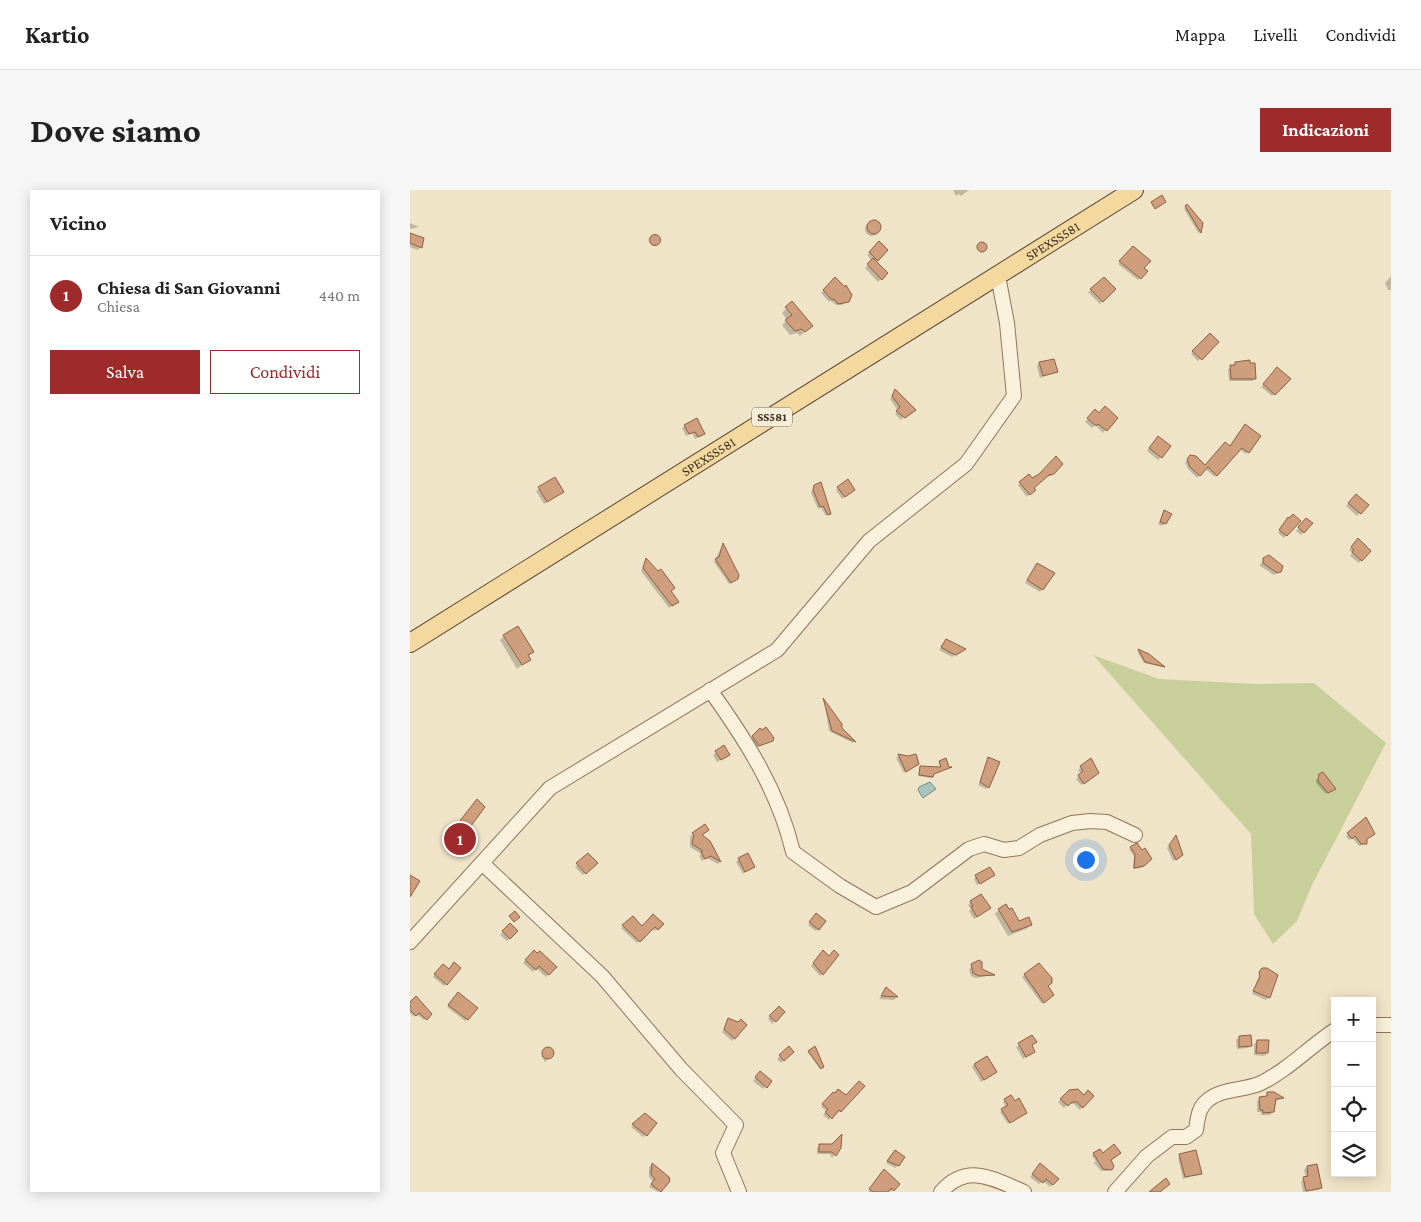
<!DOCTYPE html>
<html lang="it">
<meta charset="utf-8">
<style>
body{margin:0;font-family:"Crimson Pro",serif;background:#f6f6f6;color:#222}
.controls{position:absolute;right:15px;bottom:15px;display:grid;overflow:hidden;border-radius:0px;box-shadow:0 2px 12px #0003}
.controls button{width:45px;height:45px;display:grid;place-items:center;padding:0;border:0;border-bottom:1px solid #e0e0e0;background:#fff;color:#222;font:25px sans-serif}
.you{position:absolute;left:675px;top:669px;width:18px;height:18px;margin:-12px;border:4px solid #fff;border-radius:50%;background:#1a73e8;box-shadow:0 0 0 8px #1a73e833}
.badge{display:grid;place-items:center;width:32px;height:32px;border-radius:50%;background:#9e2a2b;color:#fff;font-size:16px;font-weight:700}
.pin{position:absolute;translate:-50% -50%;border:2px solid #fff;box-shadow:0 1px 5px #0006}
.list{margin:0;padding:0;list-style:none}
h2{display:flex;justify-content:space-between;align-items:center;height:65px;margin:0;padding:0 20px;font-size:21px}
h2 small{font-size:16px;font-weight:400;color:#767676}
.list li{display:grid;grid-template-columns:32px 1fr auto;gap:15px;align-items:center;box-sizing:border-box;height:80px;padding:0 20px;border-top:1px solid #e0e0e0}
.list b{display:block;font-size:19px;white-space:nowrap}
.list p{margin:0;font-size:16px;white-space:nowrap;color:#767676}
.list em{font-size:16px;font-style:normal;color:#767676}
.actions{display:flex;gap:10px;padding:15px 20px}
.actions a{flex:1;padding:11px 0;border:1px solid #9e2a2b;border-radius:0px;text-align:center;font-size:18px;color:#9e2a2b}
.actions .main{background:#9e2a2b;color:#fff}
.icon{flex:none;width:28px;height:28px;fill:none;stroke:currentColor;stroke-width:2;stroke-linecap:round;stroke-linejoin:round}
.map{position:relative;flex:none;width:981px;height:1002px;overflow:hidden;border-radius:0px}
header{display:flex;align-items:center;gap:30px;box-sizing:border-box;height:70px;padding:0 25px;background:#fff;border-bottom:1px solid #e0e0e0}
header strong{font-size:24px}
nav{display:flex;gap:28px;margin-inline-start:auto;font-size:18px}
.intro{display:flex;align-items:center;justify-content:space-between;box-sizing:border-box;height:120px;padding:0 30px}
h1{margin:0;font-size:35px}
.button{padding:12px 22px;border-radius:0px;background:#9e2a2b;color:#fff;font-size:18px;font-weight:700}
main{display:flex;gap:30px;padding:0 30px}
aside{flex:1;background:#fff;border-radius:0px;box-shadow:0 2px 12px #0003}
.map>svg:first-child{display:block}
.green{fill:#c9cf9b}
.water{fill:#a9c4bc;stroke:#6f938a}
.shadow{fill:#0003}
.building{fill:#cf9f7d;stroke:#8d5f41}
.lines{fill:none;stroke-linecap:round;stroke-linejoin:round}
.minor-casing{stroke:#8d765c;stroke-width:16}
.major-casing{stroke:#5b4430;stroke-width:20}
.minor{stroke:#faf1dc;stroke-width:14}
.major{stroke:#f3d9a0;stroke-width:18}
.labels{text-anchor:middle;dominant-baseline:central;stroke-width:4;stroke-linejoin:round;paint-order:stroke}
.shield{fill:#f7eed8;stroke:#756857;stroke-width:1}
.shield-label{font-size:12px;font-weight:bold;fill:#3d2e20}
.street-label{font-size:14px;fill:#3d2e20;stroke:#f7eed8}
</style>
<header>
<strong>Kartio</strong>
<nav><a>Mappa</a><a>Livelli</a><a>Condividi</a></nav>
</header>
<div class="intro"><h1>Dove siamo</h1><a class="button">Indicazioni</a></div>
<main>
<aside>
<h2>Vicino<small></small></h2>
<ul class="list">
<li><span class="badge">1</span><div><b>Chiesa di San Giovanni</b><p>Chiesa</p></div><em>440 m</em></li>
</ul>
<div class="actions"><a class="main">Salva</a><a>Condividi</a></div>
</aside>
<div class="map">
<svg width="981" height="1002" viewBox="0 0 981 1002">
<rect width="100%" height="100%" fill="#f0e4c8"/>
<path class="green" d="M683,465l66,24 96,5 59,-1 72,60 -74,142 -15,36 -24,23 -19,-30 -3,-80z"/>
<path class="water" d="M520,592l6,7 -13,9 -5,-8 1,-3z"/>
<path class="shadow" d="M543,0h16l-8,6 -2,-2 -3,2z
M777,16l15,17 -3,11 -15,-25z
M455 39a7 7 0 1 1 14 0a7 7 0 1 1-14 0Z
M0,33l9,4 -9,2z
M0,44l10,13 -2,3 -8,-3z
M247,46l3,4 -7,6 -4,-4z
M469,53l8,7 -12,12 12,11 -9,9 -13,-14 7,-7 -5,-6z
M572,54l4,3 -5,5 -5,-6z
M723,57l13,24 -8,9 -20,-16z
M981,86v14h-3l-3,-7z
M425,89l15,21 -8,5h-6l-5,-4 -2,1 -8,-9z
M704,99l-14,15 -12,-12 3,-2z
M382,113l15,27 -7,6 -3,-3 -7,2 -8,-10 5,-5 -5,-7z
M800,145l8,7 -20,19 -7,-7z
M629,173l17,9 -16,6 -3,-12z
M826,173l19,15 -3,3h-23l-1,-12z
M867,179l12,10 -17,17 -11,-9z
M485,201l12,22 -6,7 -6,-6 3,-3 -8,-12z
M685,221l4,4 17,4 -13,14 -8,-8 -3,3 -7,-6z
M275,236l18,8 -8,5 -3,-6 -6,3 -4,-8z
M833,238l5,24 -2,2 -7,-5 -24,28 -10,-8 -8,9 -9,-9 -3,-7 2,-2 18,6 25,-19z
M745,250l6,17 -3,3 -11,-9z
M652,274l-11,12 -6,1 -12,11 1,2 -7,7 -9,-12 11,-9 2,3z
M144,289l6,15 -16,10 -8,-13z
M404,297l15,26 -3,3 -5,-8 -3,1 -7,-16z
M428,298l13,4 -9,7 -6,-9z
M946,305l11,10 -10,11 -11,-10z
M754,322l1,11 -3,3 -4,-2z
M883,326l6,5 -15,17 -6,-5 4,-5 -2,-1z
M896,329l5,4 -10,12 -5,-4z
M948,350l11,11 -10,12 -9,-7 2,-3 -3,-3z
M312,356l13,35 -6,3 -15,-22z
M859,367l9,16 -4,2 -14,-9v-2z
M236,370l24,31 5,13 -6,4 -28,-37z
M625,377l7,22 -2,3 -15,-9z
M94,446l28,15 -5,5 2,4 -12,9 -17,-29z
M534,453l18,9 -10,5 -13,-7z
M727,461l11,4 15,12 -19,-4z
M414,510l17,28 13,14 -1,1 -24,-12z
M350,539l12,11 -16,8 -6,-8z
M314,557l1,10 -8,5 -4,-7z
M488,566l10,1 7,9 -11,7 -8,-15z
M579,568l-1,29 -2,2 -8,-4z
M681,570l4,16 -14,9 -5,-6 5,-5 -3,-4z
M529,572l9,6 -16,6 -1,4 -13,-2 2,-9 20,1z
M913,584l9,16 -6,4 -10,-11v-3z
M64,614l-11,30 9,11 -7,7h-4l-15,-13z
M955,629l1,25 -7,2 -7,-8 -3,2 -3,-4z
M283,644l16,8 11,20 -2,2 -11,-6 -5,3 -3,-5 2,-2 -11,-7v-11z
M763,650l5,17 -5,4 -6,-13z
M721,658l19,11 -9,9 -8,1 1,-13 -5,-7z
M178,664l8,9 -13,12 -8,-8z
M329,669l14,8 -10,7 -7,-12z
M583,685l-16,10 -3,-6 2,-3z
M561,712l18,6 -15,11 -5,-8 2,-2 -3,-4z
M589,720l20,12 12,2 -5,5 -18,7 -13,-22z
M223,728l9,9 20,-3 -7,7 -3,-3 -15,15 -16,-15z
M404,728l4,11 -2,2 -8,-6z
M100,735l6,6 -9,10 -7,-6z
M124,762l21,15 -9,10 -10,-9 -3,4 -10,-9z
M413,762l6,5 9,-2 -18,21 -9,-10z
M564,773l7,7 11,5 -16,3 -5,-2 -2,-6z
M33,775l5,5 11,-2 -15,18 -11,-9z
M629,775l12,13 -5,8 5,11 -9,7 -20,-27z
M851,780l8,27 -3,3 -14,-6z
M476,799l10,9 -2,2 -15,-1z
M46,806l11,23 -2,2 -18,-14z
M0,814l20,10 -6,6 -8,-6 -2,3 -4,-4z
M369,818l5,4 -12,12 -4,-5z
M318,830l18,5 -14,16 -10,-9z
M622,847l3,5 -4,4 1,8 -9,5 -7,-12z
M829,847l12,8 -3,3 -11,1 -1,-9z
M847,851l10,12 -3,3 -10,-1v-11z
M139,858l4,6 -8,8 -4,-6z
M379,858l3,4 -11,11 -4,-4z
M404,858l9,19 -3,2 -12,-17z
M565,874l18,11 -12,7 -9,-15z
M350,883l10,8 -7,8 -10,-8z
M453,896l-25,27 -2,-2 -7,9 -6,-5 4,-4 -6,-4 12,-14 13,4z
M659,902l15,4h8l-12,14 -6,-6h-6l-4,4 -6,-6z
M857,903h7l8,6 -7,2 -2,11 -3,3h-9v-3h-4v-11l8,-3z
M595,910l19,14 -16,10 -8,-12 6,-5 -3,-5z
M235,925l1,20 -3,2 -12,-10z
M410,955l19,5 -7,8 -2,-4h-13v-6z
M482,964l6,11 -3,3 -9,-5z
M684,964l16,7 1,8 -3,2h-7l-7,-8 2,-2 -4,-5z
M770,966l20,17 -17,6 -5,-21z
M242,975l16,13 -10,14 -9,-5 4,-5 -4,-5v-10z
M628,977l19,12 -7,8 -7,-6 -4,3 -9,-7z
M897,977l14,21 -3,2 -15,2 -2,-11 5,-3 -2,-8z
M472,983l17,11 -8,8 -3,-2 -2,2h-18z"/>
<path class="building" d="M752,5l4,7 -11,7 -4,-7z
M777,14l16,19 -2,10 -16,-27z
M457 37a7 7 0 1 1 14 0a7 7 0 1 1-14 0Z
M0,43l14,5 -2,10 -12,-5z
M239.5 50a5.5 5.5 0 1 1 11 0a5.5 5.5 0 1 1-11 0Z
M469,51l9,9 -10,11 -9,-9z
M567 57a5 5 0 1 1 10 0a5 5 0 1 1-10 0Z
M723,56l18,15 -7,7 4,3 -7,8 -22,-18z
M463,68l15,15 -6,7 -15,-16z
M425,87l10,10 1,-2 6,10 -3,7 -11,2 -4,-5 -2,1 -9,-10z
M694,87l12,12 -13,13 -13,-13z
M382,111l21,25 -8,6 -3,-3 -7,2 -10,-11 7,-5 -7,-8z
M800,143l9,9 -17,18 -10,-9z
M644,169l4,13 -15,4 -4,-14z
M840,170v3h5l1,16h-25l-1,-14h5v-3z
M867,177l14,12 -16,16 -12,-11z
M485,199l21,21 -11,8 -9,-7 4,-4 -8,-11z
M695,216l13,12 -11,13 -9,-7 -2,2 -9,-8 8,-9 4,4z
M287,228l8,16 -7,3 -3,-5 -6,2 -5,-9z
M835,234l16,12 -12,17 -7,-5 -25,28 -9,-9 -8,9 -10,-9 -3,-8 3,-4 6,1 9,9 20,-23 5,4z
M748,246l13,10 -9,12 -13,-10z
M646,266l7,8 -9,10 -5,1 -15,13 2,2 -6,5 -11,-13 10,-8 3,4 7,-4z
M145,287l9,15 -17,10 -9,-15z
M438,289l7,11 -10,7 -8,-10z
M411,292l10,32 -3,1 -5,-9 -3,1 -7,-17 1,-5z
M946,304l13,11 -8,9 -13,-11z
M754,320l8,4 -6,10 -6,-2z
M883,324l8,7 -14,15 -8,-6 9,-13 1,1z
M896,328l7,5 -9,10 -6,-6z
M948,348l13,13 -9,10 -10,-9 2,-2 -3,-3z
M313,353l16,32 -1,4 -7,4 -16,-24 4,-2z
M859,365l14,11 -2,6 -4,1 -14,-10v-5z
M236,368l12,13 3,-2 14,19 -4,3 8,11 -7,4 -29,-38z
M627,373l18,10 -12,17 -16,-10z
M108,436l16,26 -6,3 3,5 -9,5 -19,-30z
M536,449l20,10 -10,6 -7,-3 -8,-5z
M728,459l11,5 16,13 -20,-5z
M413,508l19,26v4l14,14 -24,-11z
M356,537l8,11 -1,3 -14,5 -7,-10 8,-8 2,2z
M314,555l6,10 -9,5 -6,-9z
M488,564l10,2 8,-2 3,10 -13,8z
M578,567l12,5 -11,26 -9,-6z
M536,568l3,9h3l-18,7 -1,3 -14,-2 1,-9 21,1 -2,-6z
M681,568l8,15 -15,11 -6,-9 5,-4 -3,-5z
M913,582l13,17 -8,4 -10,-12 1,-7z
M67,609l8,8 -20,27 8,12 -4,4h-5l-16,-14z
M956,627l9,17 -8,5v5h-6l-6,-8 -3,3 -5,-6z
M295,634l4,6 -7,5 8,6 11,21 -10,-6 -6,3 -4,-7 2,-1 -11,-7 2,-9 -2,-2z
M766,645l7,20 -7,5 -7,-15z
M727,653l5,7 3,-2 7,11 -8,7 -10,2 1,-14 -5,-7z
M178,663l10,10 -12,11 -10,-11z
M338,663l7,14 -10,5 -7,-14z
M580,677l5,8 -15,9 -5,-9z
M0,685l10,6 -10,16z
M571,704l10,14 -14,9 -6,-10 2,-1 -3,-5z
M596,714l3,5 3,-1 7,13 10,-4 3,8 -20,7 -14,-23z
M105,721l5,6 -6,5 -5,-6z
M406,723l10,8 -7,9 -10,-8z
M243,724l11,10 -6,6 -3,-3 -15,15 -18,-17 11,-9 9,10z
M100,733l8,8 -8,8 -8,-8z
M124,760l3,3 3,-2 17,16 -8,8 -10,-9 -3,4 -11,-10z
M413,760l6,6 5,-6 5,5 -16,20 -10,-12z
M569,770l3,2v7l13,6 -16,1 -6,-3 -2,-9z
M44,772l7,6 -14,17 -13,-11 9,-10 6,5z
M629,773l13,15v5l-4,3 6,9 -10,8 -20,-29z
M857,778l11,7 -8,23 -17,-7 7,-14 -1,-5 3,-4z
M476,797l12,10 -17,-1z
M48,802l20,16 -10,12 -20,-15z
M6,806l16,18 -5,6 -8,-7 -3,3 -6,-6v-8z
M369,816l6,6 -9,10 -7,-6z
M318,828l10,4 3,-3 6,6 -12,14 -11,-10z
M622,845l5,7 -5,3 3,7 -9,5 -8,-14z
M841,845l1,11 -13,1v-11z
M847,850h12l-1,13h-12z
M379,856l5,6 -10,9 -5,-6z
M405,856l9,21 -3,2 -13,-18z
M132 863a6 6 0 1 1 12 0a6 6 0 1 1-12 0Z
M577,866l10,16 -13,8 -10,-16z
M350,881l12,10 -5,7 -12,-11z
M449,891l6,5 -24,26 -2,-2 -7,9 -7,-7 3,-3 -6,-5 11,-12 2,1 3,-4 8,6z
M668,899l6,6 4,-5 6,6 -11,12 -6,-6h-5l-4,4 -8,-7 9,-9z
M857,902h7l10,6 -8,1 -2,13 -11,1v-3h-3l-1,-13 8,-1z
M601,905l4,6 4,-3 8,15 -17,10 -9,-14 7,-4 -4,-6z
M235,923l12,10 -10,13 -15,-12z
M432,944l-1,14 -5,8 -4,-4h-13v-8h13z
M704,954l7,9 -10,7 3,6 -2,4 -9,-1 -10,-16 7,-4 3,4z
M485,960l10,7 -6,9 -12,-5z
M786,960l6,24 -17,3 -6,-23z
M242,973l17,14 1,4 -9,11 -10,-8 4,-5 -4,-5z
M630,973l19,16 -6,6 -7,-6 -3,4 -11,-9z
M907,974l5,24 -16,3 -3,-14 5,-1 -1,-10z
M474,979l16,15 -6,7 -3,-3 -3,4h-15l-4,-3z
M756,988l4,6 -10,8h-11z"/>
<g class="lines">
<defs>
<path id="minor" d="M300,500c36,50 69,102 83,162l47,34 36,21 36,-15 57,-43 15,-5 20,6 15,-2 21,-13 32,-12 18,-2 17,1 28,13
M73,674l119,112 79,93 55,56 -13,28 16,39
M0,752l140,-154 227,-138 92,-109 97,-77 48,-68 -7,-73 -9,-47
M962,835h19
M531,1002c26,-30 53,-13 83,0
M705,1002l32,-36 25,-19h14l10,-7c2,-13 2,-22 12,-30 13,-11 36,-10 51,-16 28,-13 50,-37 76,-54"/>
<g id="major">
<path id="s1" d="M0,453l724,-453"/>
</g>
</defs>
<use href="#minor" class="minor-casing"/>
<use href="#major" class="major-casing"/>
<use href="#minor" class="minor"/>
<use href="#major" class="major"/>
</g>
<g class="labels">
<rect class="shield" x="342" y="217.5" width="40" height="19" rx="4"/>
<g class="shield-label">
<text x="362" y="227">SS581</text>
</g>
<g class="street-label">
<text stroke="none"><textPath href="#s1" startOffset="758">SPEXSS581</textPath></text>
<text stroke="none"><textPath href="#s1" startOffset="352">SPEXSS581</textPath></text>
</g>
</g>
</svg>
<div class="controls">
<button>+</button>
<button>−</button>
<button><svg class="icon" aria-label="locate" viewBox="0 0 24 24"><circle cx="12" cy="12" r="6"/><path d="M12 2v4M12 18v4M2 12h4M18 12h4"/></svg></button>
<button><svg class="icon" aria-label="layers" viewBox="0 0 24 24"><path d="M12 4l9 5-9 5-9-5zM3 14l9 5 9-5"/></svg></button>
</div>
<div class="you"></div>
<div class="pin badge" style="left:50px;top:649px">1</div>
</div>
</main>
